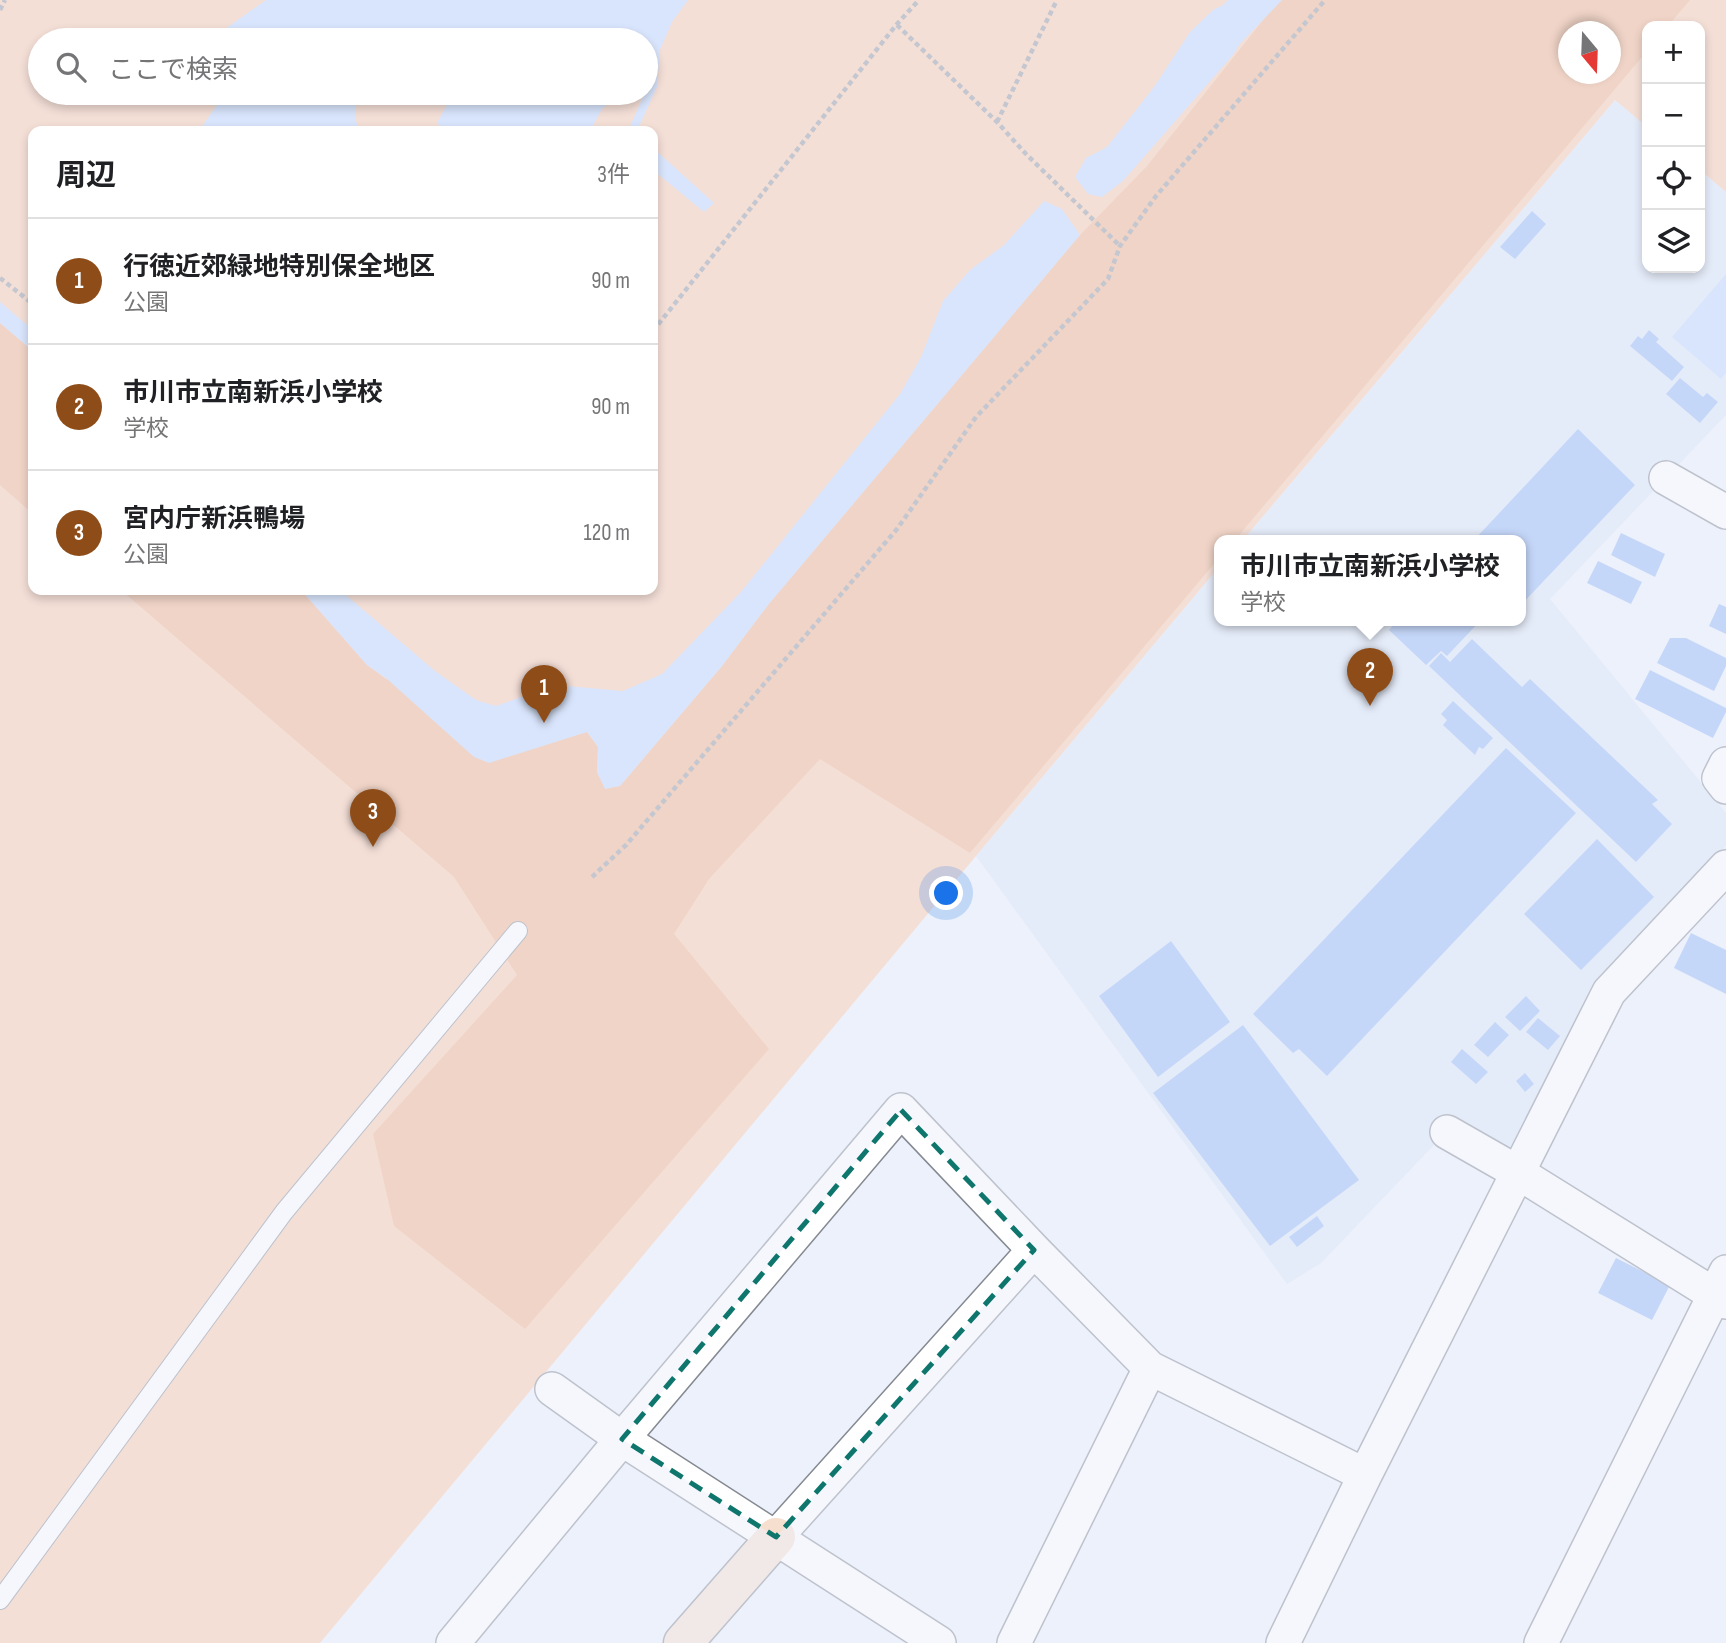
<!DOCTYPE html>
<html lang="ja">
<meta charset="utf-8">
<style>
body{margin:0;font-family:"Sofia Sans Condensed","Noto Sans JP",sans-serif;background:#f2f2f2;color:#202124}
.controls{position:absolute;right:21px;top:21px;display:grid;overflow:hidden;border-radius:14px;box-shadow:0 4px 10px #0003}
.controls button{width:63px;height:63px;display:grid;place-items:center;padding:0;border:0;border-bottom:2px solid #e0e0e0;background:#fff;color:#202124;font:35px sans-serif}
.compass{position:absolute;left:1558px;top:21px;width:63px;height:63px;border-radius:50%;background:#fff;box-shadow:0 4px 10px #0003;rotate:161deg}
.you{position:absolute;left:947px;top:894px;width:24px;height:24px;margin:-18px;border:5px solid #fff;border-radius:50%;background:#1a73e8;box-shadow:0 0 0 10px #1a73e833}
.badge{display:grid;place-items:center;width:46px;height:46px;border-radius:50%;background:#8d4c18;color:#fff;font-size:23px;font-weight:700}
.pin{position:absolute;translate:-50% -58px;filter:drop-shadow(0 2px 4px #0008)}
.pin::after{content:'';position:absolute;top:37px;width:24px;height:21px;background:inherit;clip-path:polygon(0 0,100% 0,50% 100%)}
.popup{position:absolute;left:1214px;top:535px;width:312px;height:91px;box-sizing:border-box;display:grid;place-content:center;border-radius:14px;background:#fff;filter:drop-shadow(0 2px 5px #0005);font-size:23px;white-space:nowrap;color:#757577}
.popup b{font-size:26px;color:#202124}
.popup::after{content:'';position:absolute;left:50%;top:100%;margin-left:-14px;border:14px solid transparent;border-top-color:#fff}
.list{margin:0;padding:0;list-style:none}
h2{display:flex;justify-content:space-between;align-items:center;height:91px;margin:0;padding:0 28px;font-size:30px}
h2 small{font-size:23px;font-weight:400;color:#757577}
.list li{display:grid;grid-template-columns:46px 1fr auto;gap:21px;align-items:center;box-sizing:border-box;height:126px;padding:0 28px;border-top:2px solid #e0e0e0}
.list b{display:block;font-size:26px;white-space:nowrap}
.list p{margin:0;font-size:23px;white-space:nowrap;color:#757577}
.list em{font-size:23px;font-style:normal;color:#757577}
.icon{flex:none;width:38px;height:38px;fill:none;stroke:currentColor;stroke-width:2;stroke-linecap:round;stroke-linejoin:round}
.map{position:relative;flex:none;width:1726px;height:1643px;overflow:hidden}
.search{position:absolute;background:#fff;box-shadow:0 4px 10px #0003;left:28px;top:28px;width:630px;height:77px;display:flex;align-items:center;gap:18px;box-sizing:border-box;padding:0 24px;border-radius:38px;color:#757577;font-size:26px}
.panel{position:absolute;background:#fff;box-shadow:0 4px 10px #0003;left:28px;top:126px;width:630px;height:469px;border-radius:14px}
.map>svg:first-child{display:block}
.built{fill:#dce6f5}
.green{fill:#fccbac;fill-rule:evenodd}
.forest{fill:#f3b287;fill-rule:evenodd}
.water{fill:#c1d7fc}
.building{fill:#96b8f5}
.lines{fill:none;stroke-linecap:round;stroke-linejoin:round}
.lane-casing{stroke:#858a92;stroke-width:20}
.street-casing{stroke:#858a92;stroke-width:36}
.secondary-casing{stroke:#858a92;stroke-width:41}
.path{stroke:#92959c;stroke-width:4.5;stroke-dasharray:5 3.5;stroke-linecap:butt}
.lane{stroke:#fff;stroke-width:18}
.street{stroke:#fff;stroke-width:33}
.secondary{stroke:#f6dfcf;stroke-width:38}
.marked{fill:none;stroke:#0f766e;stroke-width:5;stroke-dasharray:14 9;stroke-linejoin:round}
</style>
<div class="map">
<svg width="1726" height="1643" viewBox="0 0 1726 1643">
<rect width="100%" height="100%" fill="#ecf1fb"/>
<path class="built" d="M1615,100l32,27v141h53v-98l26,22v223l-176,184 176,214v33l-129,137 -81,161 -13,5 -47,-27 -135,141 -34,21 -311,-428 243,-289 1,53h300v-80h-277z"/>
<path class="green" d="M0,0h1726v192l-26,-22v-144h-53v101l-32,-27 -372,440h-23l-1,27 -243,289 -656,787h-320zM1568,32h42v42h-42zM40,40h606v53h-606zM33,131h620v459h-620z"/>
<path class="forest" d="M1279,0h411l-22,26h-21v25l-412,489h-15l-1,18 -249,295 -150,-94 -111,120 -35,55 95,115 -244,280 -131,-103 -21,-92 144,-159 -63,-98 -333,-287h180l66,75 19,14 177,60 24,-7 11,15 -1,25 8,16 15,-2 102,-120 46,-61 312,-370 67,-69zM1568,32h42v42h-42z
M0,323l33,28v163l-33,-29z"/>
<path class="water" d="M266,0h422l-16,22 -12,28 -3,37 -20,44h-9l15,-34 -5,-4h8v-53h-432l15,-14z
M1228,0h54l-42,44 -7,11 -110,126 -21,16 -14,-3 -13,-17 11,-19 21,-11 47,-60 36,-55 23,-22 10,-5z
M225,93h136c-8,12 -8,25 -1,38h-161z
M453,93h166l-17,16 -12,22h-144l-9,-8z
M653,148l61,55 -10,9 -51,-42z
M1044,201l18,8 18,26 -312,370 -46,61 -102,120 -15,3 -8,-17 1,-25 -11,-15 -98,31 -15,-6 -87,-78 -20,-14 -66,-75h39l95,81 41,29 20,6 59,-21 68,6 39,-17 78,-81 160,-199 21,-37 22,-56 27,-31 34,-25z
M1726,274v99l-5,6 -49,-42z
M0,302l33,28v21l-33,-28z"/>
<path class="building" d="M1532,211l14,13 -31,35 -15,-12z
M1649,330l10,9 -3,3 28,25 -12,14 -42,-35 8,-10 4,3z
M1680,378l23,19 4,-4 11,9 -18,21 -34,-29z
M1578,429l57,56 -115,121v-66h-46z
M1621,533l44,21 -10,23 -44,-22z
M1598,561l44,21 -11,22 -44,-21z
M1719,604l7,3v27l-17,-8z
M1398,620h83l-34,36 -6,-5 -15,14 -37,-35z
M1670,638h16l40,20v8l-12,25 -57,-28z
M1472,639l50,48 8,-8 128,121 -6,4 20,20 -36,38 -207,-196 12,-13 9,9z
M1650,670l76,38v4l-13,26 -78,-39z
M1453,701l40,37 -10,11 -4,-2 -4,8 -32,-30 4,-5 -6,-6z
M1506,748l70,65 -249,263 -28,-27 -6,4 -40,-39z
M1597,839l57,58 -73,73 -57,-56z
M1691,933l35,17v44l-52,-26z
M1171,941l59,81 -72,55 -59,-81z
M1526,996l14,15 -20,20 -15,-14z
M1538,1018l22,18 -12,14 -22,-18z
M1495,1022l14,13 -21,22 -14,-12z
M1243,1025l116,155 -89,66 -117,-153z
M1462,1049l26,23 -12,12 -25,-22z
M1525,1073l9,11 -9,8 -9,-11z
M1317,1216l7,10 -27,21 -8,-10z
M1616,1258l54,27 -18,35 -54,-27z"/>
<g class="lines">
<defs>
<path id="lane" d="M0,1600l284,-388 234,-281"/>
<path id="street" d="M1666,478l60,34
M1726,764l-7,14 7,9
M1447,1132l70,40 209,130
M552,1389l70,50 317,204
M776,1537l258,-287
M453,1643l169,-204 279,-329 133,140 116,118 215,107
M1014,1643l136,-275
M1283,1643l82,-168 244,-483 117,-125
M1541,1643l185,-371"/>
<path id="secondary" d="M683,1643l93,-106"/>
</defs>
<use href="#lane" class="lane-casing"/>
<use href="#street" class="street-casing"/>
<use href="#secondary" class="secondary-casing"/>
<path class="path" d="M0,10l5,-10
M897,25l100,97 29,32 94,92
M997,122l60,-122
M0,278l33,26
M653,331l244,-307 22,-24
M592,877l34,-32 271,-316 79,-112 132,-138 12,-33 36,-50 169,-196"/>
<use href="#lane" class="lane"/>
<use href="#street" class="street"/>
<use href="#secondary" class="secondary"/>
</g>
<path d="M0 0H1726V1643H0ZM901,1110l133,140 -258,287 -154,-98z" fill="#ecf1fb" fill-opacity=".55" fill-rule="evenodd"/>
<path class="marked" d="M901,1110l133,140 -258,287 -154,-98z"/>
</svg>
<div class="controls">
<button>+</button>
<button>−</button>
<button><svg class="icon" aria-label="locate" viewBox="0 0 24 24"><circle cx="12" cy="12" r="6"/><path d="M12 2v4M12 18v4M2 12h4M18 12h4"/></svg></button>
<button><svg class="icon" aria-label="layers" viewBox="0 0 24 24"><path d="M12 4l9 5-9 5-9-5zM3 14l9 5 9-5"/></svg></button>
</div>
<svg class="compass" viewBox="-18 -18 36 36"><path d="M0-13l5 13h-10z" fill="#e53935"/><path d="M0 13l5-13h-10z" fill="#757577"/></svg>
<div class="you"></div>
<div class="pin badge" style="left:544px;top:723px">1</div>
<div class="pin badge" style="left:1370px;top:706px">2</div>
<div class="popup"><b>市川市立南新浜小学校</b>学校</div>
<div class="pin badge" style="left:373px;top:847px">3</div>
<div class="search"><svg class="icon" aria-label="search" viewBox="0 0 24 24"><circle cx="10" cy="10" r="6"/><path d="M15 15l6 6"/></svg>ここで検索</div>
<section class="panel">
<h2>周辺<small>3件</small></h2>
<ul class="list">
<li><span class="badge">1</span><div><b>行徳近郊緑地特別保全地区</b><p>公園</p></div><em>90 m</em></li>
<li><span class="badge">2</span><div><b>市川市立南新浜小学校</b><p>学校</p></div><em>90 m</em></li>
<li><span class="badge">3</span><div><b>宮内庁新浜鴨場</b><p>公園</p></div><em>120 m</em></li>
</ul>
</section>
</div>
